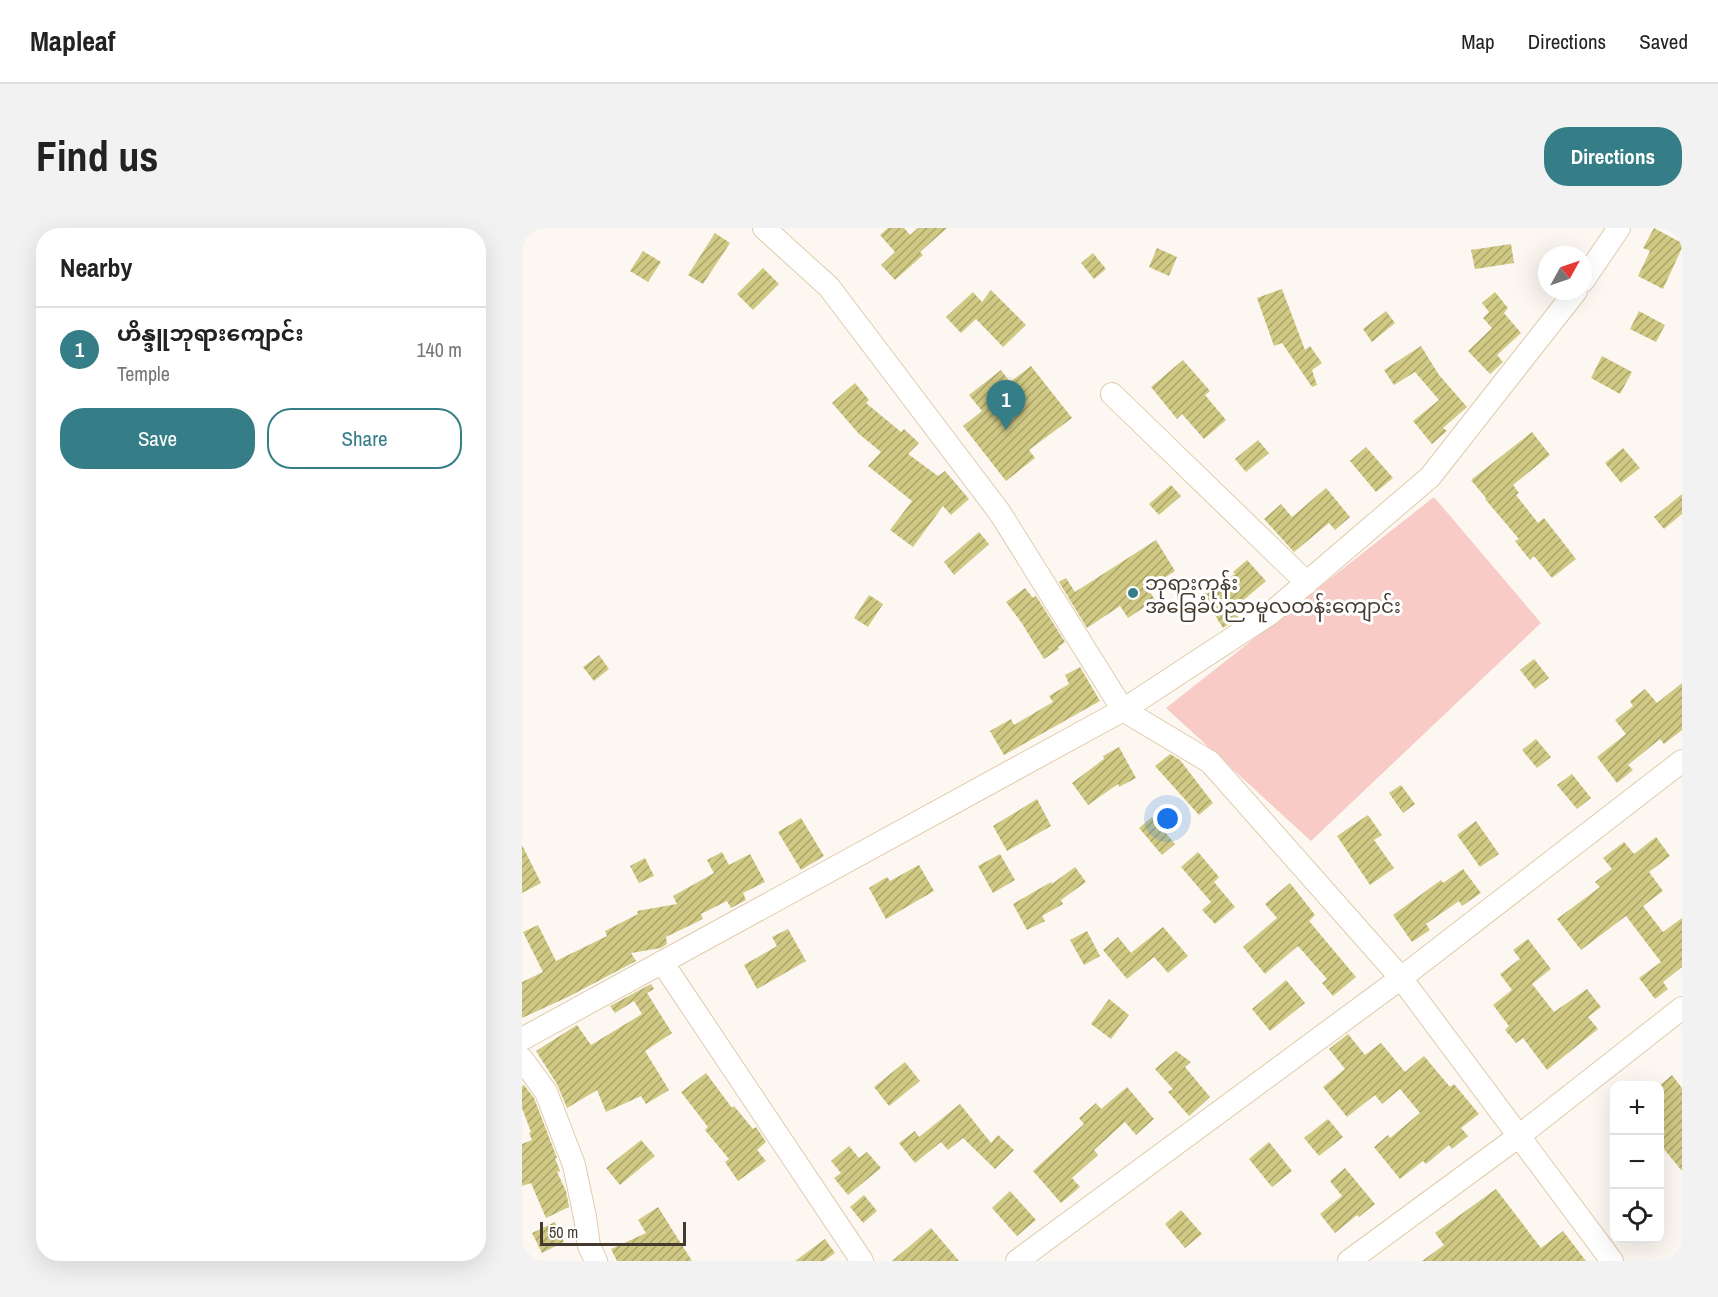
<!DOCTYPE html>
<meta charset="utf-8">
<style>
body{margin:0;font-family:"Archivo Narrow","Noto Sans Myanmar",sans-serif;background:#f2f2f2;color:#222}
.controls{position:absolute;right:18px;bottom:18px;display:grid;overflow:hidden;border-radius:12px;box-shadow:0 6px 24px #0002}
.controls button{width:54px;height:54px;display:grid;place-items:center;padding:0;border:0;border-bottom:2px solid #e0e0e0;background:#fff;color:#222;font:30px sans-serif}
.compass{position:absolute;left:1016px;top:18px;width:54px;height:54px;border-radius:50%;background:#fff;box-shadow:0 6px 24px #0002;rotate:50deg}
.scale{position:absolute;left:18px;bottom:15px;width:146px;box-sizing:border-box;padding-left:6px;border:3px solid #443b2e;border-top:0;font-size:16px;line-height:21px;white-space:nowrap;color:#443b2e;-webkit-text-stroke:4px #fff;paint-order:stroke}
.you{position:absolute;left:646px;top:591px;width:21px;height:21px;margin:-15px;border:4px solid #fff;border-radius:50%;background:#1a73e8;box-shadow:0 0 0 9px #1a73e833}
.badge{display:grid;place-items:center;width:39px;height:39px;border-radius:50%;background:#367e87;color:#fff;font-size:20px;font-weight:700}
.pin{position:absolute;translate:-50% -50px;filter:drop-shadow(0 2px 3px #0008)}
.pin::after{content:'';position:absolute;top:32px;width:21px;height:18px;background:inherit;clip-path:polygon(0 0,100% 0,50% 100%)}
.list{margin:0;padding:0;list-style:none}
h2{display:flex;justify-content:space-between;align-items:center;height:78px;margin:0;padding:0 24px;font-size:26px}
h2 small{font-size:20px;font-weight:400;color:#767676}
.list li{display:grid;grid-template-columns:39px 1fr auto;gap:18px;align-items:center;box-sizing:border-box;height:84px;padding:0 24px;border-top:2px solid #e0e0e0}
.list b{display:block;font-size:22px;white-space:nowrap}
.list p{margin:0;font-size:20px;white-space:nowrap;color:#767676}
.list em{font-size:20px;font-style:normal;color:#767676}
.actions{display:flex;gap:12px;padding:18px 24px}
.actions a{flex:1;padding:14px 0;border:2px solid #367e87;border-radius:24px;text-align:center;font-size:21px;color:#367e87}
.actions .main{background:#367e87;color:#fff}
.icon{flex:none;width:33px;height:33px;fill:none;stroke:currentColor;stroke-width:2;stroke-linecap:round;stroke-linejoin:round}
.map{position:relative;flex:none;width:1160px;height:1033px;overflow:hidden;border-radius:24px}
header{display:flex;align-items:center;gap:36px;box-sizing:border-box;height:84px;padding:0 30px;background:#fff;border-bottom:2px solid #e0e0e0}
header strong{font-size:28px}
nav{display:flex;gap:33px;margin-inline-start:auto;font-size:21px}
.intro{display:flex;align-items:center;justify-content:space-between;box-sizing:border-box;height:144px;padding:0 36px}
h1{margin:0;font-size:42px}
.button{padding:15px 27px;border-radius:24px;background:#367e87;color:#fff;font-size:21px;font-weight:700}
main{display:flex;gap:36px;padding:0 36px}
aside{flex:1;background:#fff;border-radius:24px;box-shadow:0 6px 24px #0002}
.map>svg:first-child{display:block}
.pitch{fill:#f8cbc6}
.building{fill:url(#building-hatch)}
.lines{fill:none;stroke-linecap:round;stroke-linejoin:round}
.minor-casing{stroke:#e0cbab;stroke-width:24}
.minor{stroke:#fff;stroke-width:22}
.poi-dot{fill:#367e87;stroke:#fff;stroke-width:2}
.labels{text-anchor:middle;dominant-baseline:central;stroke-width:6;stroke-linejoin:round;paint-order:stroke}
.poi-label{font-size:20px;fill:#443b2e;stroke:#fff;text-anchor:start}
</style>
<header>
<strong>Mapleaf</strong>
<nav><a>Map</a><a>Directions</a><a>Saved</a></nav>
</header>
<div class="intro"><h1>Find us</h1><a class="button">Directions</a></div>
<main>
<aside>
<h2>Nearby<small></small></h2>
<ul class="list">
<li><span class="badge">1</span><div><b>ဟိန္ဒူဘုရားကျောင်း</b><p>Temple</p></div><em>140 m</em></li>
</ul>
<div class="actions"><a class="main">Save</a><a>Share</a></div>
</aside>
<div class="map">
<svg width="1160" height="1033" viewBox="0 0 1160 1033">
<defs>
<pattern id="building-hatch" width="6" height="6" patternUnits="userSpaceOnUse" patternTransform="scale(1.5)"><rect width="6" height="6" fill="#d0c984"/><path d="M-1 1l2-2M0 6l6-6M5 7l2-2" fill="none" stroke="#aaa46c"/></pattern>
</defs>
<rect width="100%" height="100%" fill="#fcf8f1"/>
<path class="pitch" d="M912,269l107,126 -230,218 -145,-133z"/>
<path class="building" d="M366,0h16l6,7 8,-7h29l-27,24 3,3 -28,25 -14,-15 14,-13 -15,-17z
M1132,0l28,15v5l-19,41 -25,-13 12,-25 -7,-3z
M193,5l15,10 -27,41 -15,-9z
M989,16l3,19 -39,6 -4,-19z
M635,20l20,9 -8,19 -20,-9z
M121,23l18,11 -13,20 -18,-11z
M571,25l13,16 -12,10 -13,-16z
M241,40l16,16 -26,26 -16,-16z
M760,61l23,61 5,-4 12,17 -10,7 5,15 -5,2 -30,-44 -8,3 -17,-48z
M469,62l35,35 -23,22 -27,-28 -15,14 -15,-16 27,-25 9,10z
M973,64l13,16 -4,5 17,20 -24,22 6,7 -13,12 -22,-23 24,-23 -9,-10 6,-6 -7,-9z
M864,83l9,12 -23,19 -9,-13z
M1117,83l26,14 -9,17 -26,-13z
M899,118l18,29 28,32 -24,21 4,3 -15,13 -19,-23 26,-21 -24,-28 -21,13 -10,-15z
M1080,128l30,16 -12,22 -29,-16z
M661,132l27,31 -5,4 21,25 -22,19 -22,-25 -5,5 -26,-32z
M509,138l41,52 -43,32 6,8 -29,23 -43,-55 19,-15 -13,-16 32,-25 9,12z
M333,155l14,17 -3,3 35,29 3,-3 15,14 -11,11 30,22 7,-5 24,28 -18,16 -8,-9 -30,41 -23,-17 22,-29 -44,-35 13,-14 -22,-18 -27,-31z
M1010,204l18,23 -37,30 6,8 -3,2 22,28 6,-5 32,41 -24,19 -18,-22 -4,4 -15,-19 4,-2 -34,-40 1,-1 -15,-18z
M736,212l11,13 -23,19 -11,-13z
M844,219l27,31 -17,14 -26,-31z
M1101,220l17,20 -19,15 -16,-20z
M649,257l10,11 -22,19 -10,-11z
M804,260l24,29 -15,13 -6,-7 -35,29 -30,-33 17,-15 11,13z
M1160,266v20l-18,15 -10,-12z
M457,304l10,12 -35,31 -10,-13z
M634,312l19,31 -27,18 7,11 -27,18 -8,-12 -33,22 -28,-46 7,-4 9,14z
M725,332l19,21 -33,28 6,9 -16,10 -21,-33 33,-21 -2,-2z
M503,360l8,10 3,-2 29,46 -7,5 1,2 -15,10 -23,-37 -15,-20z
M347,367l14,9 -15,23 -14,-9z
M77,427l10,14 -15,12 -11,-14z
M1012,431l15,19 -14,11 -15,-19z
M558,439l20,34 -96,54 -14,-24 21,-12 3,6 39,-23 -4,-6 20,-12 -4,-9z
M1160,455v47l-18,14 -4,-5 -32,26 5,5 -16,13 -20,-26 29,-23 -11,-14 18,-14 -3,-5 15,-12 12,14z
M1014,511l15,18 -14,11 -15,-18z
M597,519l17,31 -17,9 -1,-3 -30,21 -16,-22 32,-24 -1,-3z
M648,526l10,6 33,43 -14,12 -44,-49z
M1050,546l19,24 -14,11 -20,-24z
M879,557l14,19 -12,9 -14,-20z
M515,571l14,27 -44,25 -14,-25z
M846,587l14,20 -8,5 20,28 -24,17 -33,-49z
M630,589l23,27 -13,11 -23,-27z
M279,590l23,38 -23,14 -23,-38z
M954,593l23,33 -19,13 -23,-32z
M1134,609l14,19 -21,16 14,19 -20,15 20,26 19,-14v49l-19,15 5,7 -13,10 -16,-21 22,-16 -35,-46 -45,34 -24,-31 43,-32 -5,-5 17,-13 -9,-11 21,-16 10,12z
M0,617l19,38 -19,10z
M200,624l7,13 21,-11 15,28 -22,11 3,7 -15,8 -4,-7 -26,13 2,5 -37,18 1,7 -6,4 -30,5 5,8 -68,36 -46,21v-36l21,-10 -20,-40 15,-7 18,36 51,-25 -2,-5 33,-17 -1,-3 40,-7 -4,-8 41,-23 -7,-13z
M676,624l21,25 -5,5 21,25 -20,17 -13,-14 9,-8 -30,-35z
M478,626l15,26 -22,13 -15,-27z
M123,630l9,18 -15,7 -9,-17z
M397,637l15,26 -48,28 -17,-31 18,-11 3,4z
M553,639l11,15 -25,18 2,4 -21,12 3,5 -18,9 -14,-26 38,-22 1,2z
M941,641l18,24 -19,13 -3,-5 -33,23 4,6 -18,12 -19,-27 48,-35 2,3z
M768,655l25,32 -6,6 47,56 -23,19 -11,-13 5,-4 -29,-33 -33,28 -22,-27 34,-29 -12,-14z
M641,699l25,29 -20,17 -14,-16 -27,22 -24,-29 15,-13 13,16z
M266,701l18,32 -49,28 -13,-24 33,-19 -5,-9z
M565,703l13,25 -16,9 -14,-25z
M1006,711l23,30 -19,15 22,28 33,-23 14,18 -13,10 10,12 -51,41 -24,-32 -7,5 -11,-13 4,-4 -16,-21 19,-15 -12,-16 20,-15 -7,-9z
M764,752l19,23 -35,28 -18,-22z
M129,756l3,5 -7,4 25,40 -27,18 24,39 -23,14 -5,-8 -35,16 -9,-22 -30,18 -10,-24 -21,-33 41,-26 14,20 51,-31 -8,-13 -19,12 -5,-7z
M587,771l20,16 -18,24 -20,-15z
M826,806l17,21 16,-12 24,29 19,-16 26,31 4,-3 25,30 -18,14 7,8 -16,13 -3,-4 -23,19 -3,-3 -23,18 -26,-32 14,-12 2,3 30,-25 -20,-24 -18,15 -7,-9 -28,22 -24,-30 22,-18 -16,-20z
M654,823l15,11 -6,5 25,30 -21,19 -21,-24 5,-3 -18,-20z
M383,834l15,19 -31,25 -15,-19z
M184,845l26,35 2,-2 19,23 3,-2 10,15 -9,8 9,11 -28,20 -13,-19 4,-3 -24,-29 3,-3 -27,-35z
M1150,847l10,13v83l-23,-28v-57z
M2,857l10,13 23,60h-2l5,13 -3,1 9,19 3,16 -23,11 -15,-35 -9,3v-42l10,-4 -3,-7 2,-1 -9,-24v-22z
M605,859l27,32 -18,16 -11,-13 -31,28 4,5 -26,23 8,9 -19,16 -28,-32 51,-47 -5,-6 17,-15 5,6z
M438,876l31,39 7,-8 16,15 -19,19 -32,-31 -15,12 -7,-8 -26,21 -16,-20 16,-12 4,6z
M806,891l15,18 -24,19 -15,-18z
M119,912l14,16 -35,29 -14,-17z
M747,914l23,29 -20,16 -23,-28z
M327,918l10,12 8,-6 14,16 -33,27 -14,-17 7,-5 -10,-12z
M823,940l30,36 -16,13 -2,-2 -22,18 -15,-19 22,-18 -12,-15z
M974,961l45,59 22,-17 23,30h-164l22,-16 -9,-12z
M488,963l26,29 -19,16 -25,-28z
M342,967l13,16 -14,12 -13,-16z
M136,979l34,54h-75l-6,-12 35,-16 -8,-13z
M659,982l21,24 -17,14 -20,-24z
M33,994l9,20 -22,11 -10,-20z
M409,1000l28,33h-67z
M303,1011l10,14 -11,8h-29z"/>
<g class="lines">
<defs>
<path id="minor" d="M242,0l65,59 171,226 123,197 87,52 191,216 211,283
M1061,53l36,-53
M590,166l195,189
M140,734l200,299
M0,811l601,-329 148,-97 159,-136 146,-186
M0,831l24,33 28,73 11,52 4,29 7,15
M495,1033l384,-283 281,-217
M827,1033l170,-125 163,-128"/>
</defs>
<use href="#minor" class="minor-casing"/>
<use href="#minor" class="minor"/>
</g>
<circle class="poi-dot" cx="611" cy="365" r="6"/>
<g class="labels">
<g class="poi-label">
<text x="623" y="354">ဘုရားကုန်း<tspan x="623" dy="23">အခြေခံပညာမူလတန်းကျောင်း</tspan></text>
</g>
</g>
</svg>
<div class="controls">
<button>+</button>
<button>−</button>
<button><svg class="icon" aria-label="locate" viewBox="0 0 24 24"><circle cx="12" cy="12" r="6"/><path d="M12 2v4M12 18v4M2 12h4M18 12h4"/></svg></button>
</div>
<svg class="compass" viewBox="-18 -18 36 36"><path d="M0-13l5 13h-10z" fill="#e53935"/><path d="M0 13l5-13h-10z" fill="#767676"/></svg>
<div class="scale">50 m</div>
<div class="you"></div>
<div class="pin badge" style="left:484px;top:202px">1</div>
</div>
</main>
